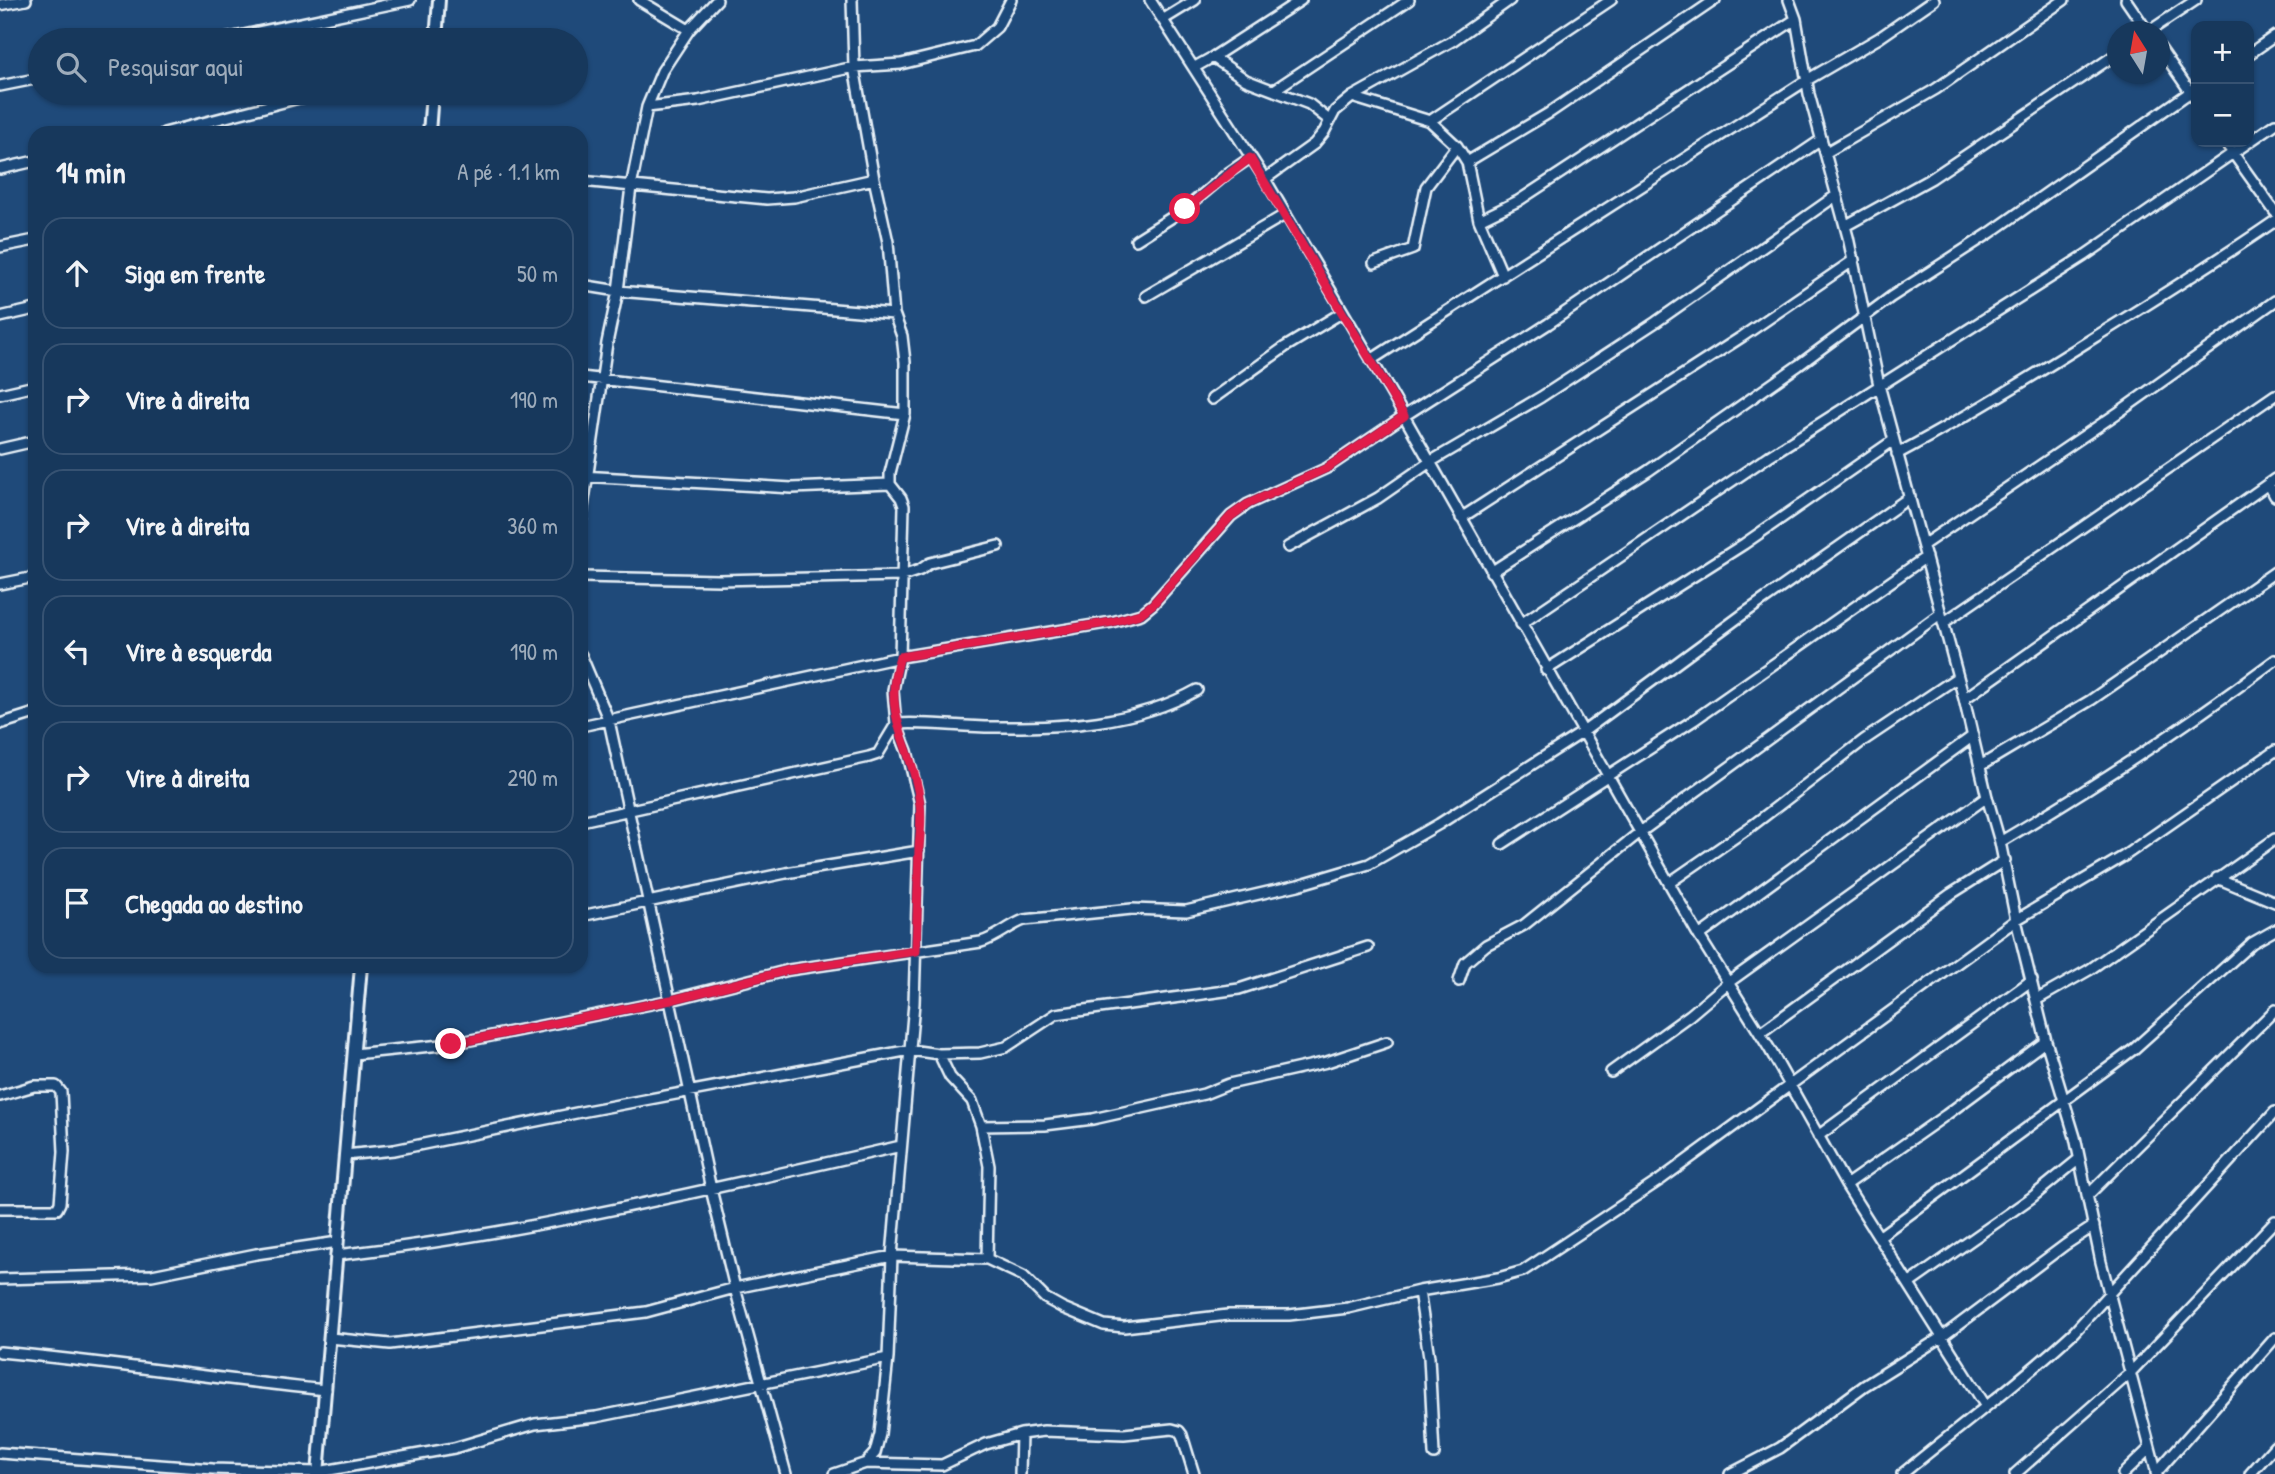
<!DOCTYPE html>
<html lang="pt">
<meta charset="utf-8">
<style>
body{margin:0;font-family:"Patrick Hand",sans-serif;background:#203f62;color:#f1f3f6}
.controls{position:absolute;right:21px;top:21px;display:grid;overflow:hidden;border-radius:14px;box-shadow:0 2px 5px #0004}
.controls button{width:63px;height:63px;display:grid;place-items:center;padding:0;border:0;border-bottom:2px solid #365272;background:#17385c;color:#f1f3f6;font:35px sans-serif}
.compass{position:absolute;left:2107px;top:21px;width:63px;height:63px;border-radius:50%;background:#17385c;box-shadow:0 2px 5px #0004;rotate:349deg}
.stop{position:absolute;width:21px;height:21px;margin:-16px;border:5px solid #e11d48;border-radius:50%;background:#fff}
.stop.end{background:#e11d48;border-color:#fff;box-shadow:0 2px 7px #0008}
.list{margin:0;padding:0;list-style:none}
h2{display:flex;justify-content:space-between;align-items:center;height:91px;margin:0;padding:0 28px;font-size:30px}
h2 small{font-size:23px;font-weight:400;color:#9eacbb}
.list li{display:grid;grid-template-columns:46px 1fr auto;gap:21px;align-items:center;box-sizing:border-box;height:112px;margin:0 14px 14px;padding:0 14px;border:2px solid #365272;border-radius:21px}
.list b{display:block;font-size:26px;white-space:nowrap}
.list em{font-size:23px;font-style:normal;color:#9eacbb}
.icon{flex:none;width:38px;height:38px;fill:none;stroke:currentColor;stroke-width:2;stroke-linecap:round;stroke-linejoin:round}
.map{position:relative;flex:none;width:2275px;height:1474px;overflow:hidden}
.search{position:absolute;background:#17385c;box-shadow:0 2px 5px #0004;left:28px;top:28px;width:560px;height:77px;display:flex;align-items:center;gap:18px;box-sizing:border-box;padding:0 24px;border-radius:38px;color:#9eacbb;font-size:26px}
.panel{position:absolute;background:#17385c;box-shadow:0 2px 5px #0004;left:28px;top:126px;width:560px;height:847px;border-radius:21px}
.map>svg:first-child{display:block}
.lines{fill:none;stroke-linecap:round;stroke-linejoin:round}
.minor-casing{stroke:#e8f1f8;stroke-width:14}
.tertiary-casing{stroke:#e8f1f8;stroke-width:16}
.minor{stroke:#1f4a7a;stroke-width:9}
.tertiary{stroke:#1f4a7a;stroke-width:10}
.route{stroke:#e11d48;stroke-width:9}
</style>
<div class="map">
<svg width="2275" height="1474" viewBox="0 0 2275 1474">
<rect width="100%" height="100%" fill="#1f4a7a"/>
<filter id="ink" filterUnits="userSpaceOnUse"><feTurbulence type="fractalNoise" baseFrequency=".0143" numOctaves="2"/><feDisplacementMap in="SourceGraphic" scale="14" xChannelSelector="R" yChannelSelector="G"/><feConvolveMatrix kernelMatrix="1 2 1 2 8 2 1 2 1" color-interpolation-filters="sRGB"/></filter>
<g filter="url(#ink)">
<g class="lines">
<defs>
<path id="minor" d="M639,0l50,30
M1150,0l115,179 126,214 308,543 70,112 77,137 139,220
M1789,0l7,19 13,75 39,143 31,148 85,314 23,98 13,45 16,78 30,121 29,96 26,125 56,212
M2126,0l22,32
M0,5l26,-5
M1164,19l31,-19
M2148,32l48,-32
M220,40l190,-40
M2160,48l36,52
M2249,54l26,-18
M1213,57l33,23 63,24 20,16
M1195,67l18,-10 88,-57
M0,86l40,-8
M1274,90l135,-90
M1352,97l78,24 27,25 10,16 12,58 24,56
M647,107l51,-6 156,-34 47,-3 74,-18 22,-19 14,-27
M1430,121l181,-121
M164,133l135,-35 28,-5
M2225,142l50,70
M1825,153l111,-64 128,-89
M1467,162l82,-49 166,-113
M0,169l35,-8
M1265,179l49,-35 10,-12 11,-21 17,-14 100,-56 58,-41
M581,181l186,18 27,-2 80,-18
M1479,220l39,-19 278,-182
M1845,226l87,-48 186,-125
M1136,240l49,-31 43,-36 22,-15
M0,247l35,-7
M1374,263l39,-14 13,-62 31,-41
M581,285l37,6 276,23
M1146,296l140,-82
M0,317l35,-8
M1371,360l436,-280 72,-42 55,-38
M581,377l324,37
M0,394l35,-8
M1212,399l73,-52 58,-35
M0,449l35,-8
M1897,454c68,-36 133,-76 198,-117 61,-38 121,-75 180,-116
M581,476l211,12 98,-4
M2269,485l6,11
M1461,518l282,-182 111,-76
M581,521l26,-178 11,-52 13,-104 16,-80 15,-36 27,-41 28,-30
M1923,545l196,-133 156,-111
M1288,547l90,-49 52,-36 111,-65 115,-75 181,-127
M1491,572l157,-101 151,-106 92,-68 99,-64 206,-145
M581,577l138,3 183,-4 18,-6 10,-7 68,-17
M0,584l35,-7
M1943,623l332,-228
M1521,624l248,-168 315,-200 191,-132
M581,655l28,66 102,468 24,99 51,186
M1546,670l198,-126 150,-104
M1964,699l311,-220
M0,724l35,-11
M581,726l319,-69 212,-35 29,-8 12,-10 78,-88 17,-12 79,-36 77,-52 144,-92 273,-184
M1980,766l111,-66 184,-128
M581,821l288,-64 9,-3 18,-30c33,-2 64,3 97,3 67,1 144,-3 204,-37
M2000,842c95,-56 187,-116 275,-182
M1502,844l192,-124 232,-163
M2217,878l58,24
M1669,883l84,-58 111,-85 94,-63
M581,916l205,-43 133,-22
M1699,936l274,-200
M1459,981l6,-18 21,-18 38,-20 115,-92 301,-219
M2036,1000l53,-30 186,-131
M1760,1033l191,-139 54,-34
M354,1054l97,-10 220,-44 118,-30 192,-28c17,-5 27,-16 43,-22l108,-11 54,2 112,-26 71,-21 70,-40 144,-92 159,-117 168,-118
M939,1054l11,23 22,24 9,25 8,40 -2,93
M1611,1072l79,-57 39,-33 258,-185
M0,1096l34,-10h22l5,6 3,60 -4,51 -3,6h-57
M981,1126l64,-1 48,-6 111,-25 25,-10 98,-22 60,-20
M1818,1136l214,-156
M345,1155l49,-5 192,-39 324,-61 29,4 41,-1 26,-6 50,-33 183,-25 129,-42
M1846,1185l100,-70 100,-74
M2087,1196l188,-186
M1880,1236l254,-187 118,-106 23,-13
M336,1255c191,-21 378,-67 565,-109
M0,1279l152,-4 104,-21 82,-12
M1910,1283l121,-85 48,-39
M1419,1291l10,66 5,97
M330,1338l60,6 256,-32 89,-24 157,-32 95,3 36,17 22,22 18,10 41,17 20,2 104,-12h61l59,-7 71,-17 79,-13 25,-7 137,-91 356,-260 108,-64 151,-105
M0,1352c109,10 217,27 326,38
M0,1453l213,16 105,3 136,-24 81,-24 61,-7 292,-59
M866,1463l76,2 44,-21 35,-10 23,-3 80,3 48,-5 7,2 3,4 12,39
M2156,1473l119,-135
M834,1474l32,-11 9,-10 5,-19 8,-76 4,-102 22,-253 6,-199 -13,-53 -11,-27 -3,-34 7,-33 4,-151 -3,-8 -11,-14v-11l15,-59v-52l-3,-26 -8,-22 -6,-72 -14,-63 -20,-112 -2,-67
M1020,1474l1,-40
M1730,1474l50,-26 84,-62 78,-49 123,-92 29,-19
M1902,1474c57,-47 117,-91 172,-142l201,-220
M2015,1474l115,-101 145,-152
M2123,1474l27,-26
M2250,1474l25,-28"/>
<path id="tertiary" d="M436,40l3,-40
M429,133l3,-40
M318,1474l43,-508"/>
</defs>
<use href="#minor" class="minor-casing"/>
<use href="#tertiary" class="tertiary-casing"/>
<use href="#minor" class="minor"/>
<use href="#tertiary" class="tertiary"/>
</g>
</g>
<g class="lines" filter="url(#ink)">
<path class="route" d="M451,1044l220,-44 118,-30 127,-19c1,-34 2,-69 3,-103 1,-14 3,-30 1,-44 -5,-55 -40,-87 -20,-147l212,-35 28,-8 13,-10 78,-88 17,-12 79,-36 77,-52 -154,-258 -65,51"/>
</g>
</svg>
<div class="controls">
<button>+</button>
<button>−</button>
</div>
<svg class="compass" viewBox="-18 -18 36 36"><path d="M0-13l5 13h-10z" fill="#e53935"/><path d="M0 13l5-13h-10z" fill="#9eacbb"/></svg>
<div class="stop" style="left:1185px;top:209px"></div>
<div class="stop end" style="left:451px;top:1044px"></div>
<div class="search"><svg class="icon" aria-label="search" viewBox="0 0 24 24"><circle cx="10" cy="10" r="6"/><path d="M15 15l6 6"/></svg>Pesquisar aqui</div>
<section class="panel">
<h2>14 min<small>A pé · 1.1 km</small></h2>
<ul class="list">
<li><svg class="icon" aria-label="ahead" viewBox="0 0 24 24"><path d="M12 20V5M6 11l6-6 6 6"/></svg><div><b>Siga em frente</b></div><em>50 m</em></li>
<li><svg class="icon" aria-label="right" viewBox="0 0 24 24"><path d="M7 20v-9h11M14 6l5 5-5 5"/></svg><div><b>Vire à direita</b></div><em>190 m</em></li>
<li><svg class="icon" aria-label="right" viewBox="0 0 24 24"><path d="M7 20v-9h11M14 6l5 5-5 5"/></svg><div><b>Vire à direita</b></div><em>360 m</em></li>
<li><svg class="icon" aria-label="left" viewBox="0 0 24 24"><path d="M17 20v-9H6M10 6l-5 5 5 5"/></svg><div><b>Vire à esquerda</b></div><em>190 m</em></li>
<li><svg class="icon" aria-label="right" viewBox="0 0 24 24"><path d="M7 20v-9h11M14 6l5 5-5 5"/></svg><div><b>Vire à direita</b></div><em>290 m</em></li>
<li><svg class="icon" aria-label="arrive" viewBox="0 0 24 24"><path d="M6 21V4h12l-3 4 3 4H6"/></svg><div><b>Chegada ao destino</b></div></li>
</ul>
</section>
</div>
